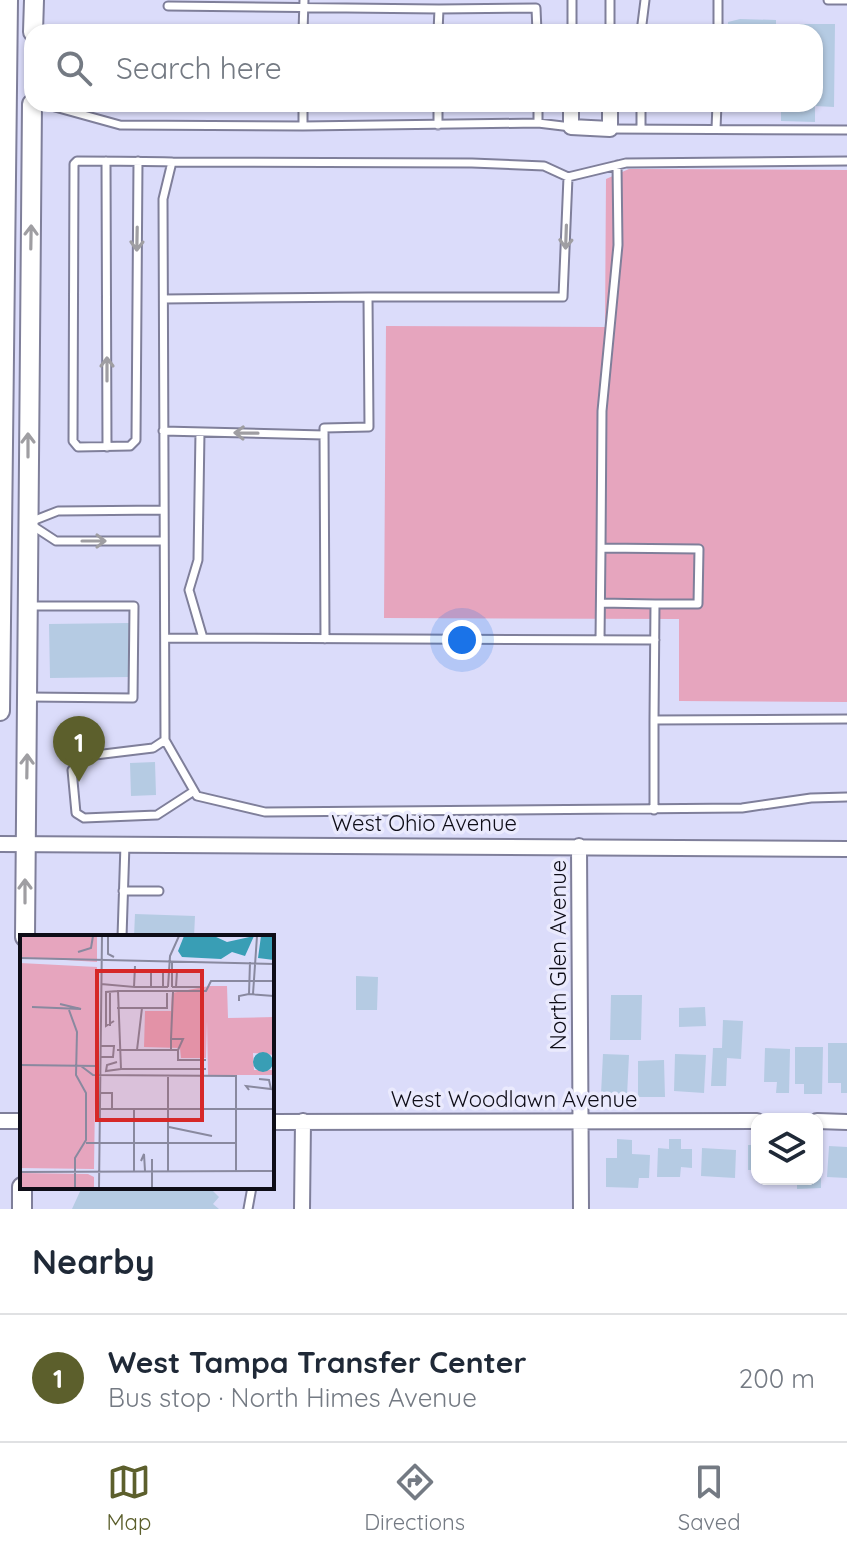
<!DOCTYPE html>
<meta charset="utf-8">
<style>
body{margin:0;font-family:Quicksand,sans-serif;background:#f2f2f3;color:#1f2937}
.controls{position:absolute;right:24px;bottom:24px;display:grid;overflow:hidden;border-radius:16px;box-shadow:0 2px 6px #0004}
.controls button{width:72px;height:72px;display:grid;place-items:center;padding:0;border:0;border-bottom:2px solid #e0e1e3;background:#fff;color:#1f2937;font:40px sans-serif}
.you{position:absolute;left:462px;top:640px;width:28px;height:28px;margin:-20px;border:6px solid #fff;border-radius:50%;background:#1a73e8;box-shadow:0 0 0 12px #1a73e833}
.badge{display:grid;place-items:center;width:52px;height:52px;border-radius:50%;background:#5c5f2c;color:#fff;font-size:26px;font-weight:700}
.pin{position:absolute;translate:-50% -66px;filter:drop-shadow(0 2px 4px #0008)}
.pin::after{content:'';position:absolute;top:42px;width:28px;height:24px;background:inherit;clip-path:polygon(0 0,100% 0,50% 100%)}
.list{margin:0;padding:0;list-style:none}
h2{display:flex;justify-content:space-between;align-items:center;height:104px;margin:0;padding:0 32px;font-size:34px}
h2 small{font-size:26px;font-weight:400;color:#747a83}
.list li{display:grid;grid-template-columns:52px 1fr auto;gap:24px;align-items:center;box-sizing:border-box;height:128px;padding:0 32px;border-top:2px solid #e0e1e3}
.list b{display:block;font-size:30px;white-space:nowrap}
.list p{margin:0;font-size:26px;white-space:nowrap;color:#747a83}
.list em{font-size:26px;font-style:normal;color:#747a83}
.icon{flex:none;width:44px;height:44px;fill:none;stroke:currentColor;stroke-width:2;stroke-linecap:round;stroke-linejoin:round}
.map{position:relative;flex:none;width:847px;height:1209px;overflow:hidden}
.search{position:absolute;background:#fff;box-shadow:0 2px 6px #0004;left:24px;right:24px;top:24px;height:88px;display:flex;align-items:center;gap:20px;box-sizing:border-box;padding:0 28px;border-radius:24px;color:#747a83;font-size:30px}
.sheet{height:232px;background:#fff}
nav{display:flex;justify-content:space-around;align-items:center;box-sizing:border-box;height:112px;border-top:2px solid #e0e1e3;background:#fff;font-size:22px;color:#747a83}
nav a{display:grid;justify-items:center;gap:4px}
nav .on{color:#5c5f2c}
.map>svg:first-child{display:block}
.green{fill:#e6a5be}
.building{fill:#b5cbe3}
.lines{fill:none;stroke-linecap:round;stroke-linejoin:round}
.service-casing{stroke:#7f7f9a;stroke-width:11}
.minor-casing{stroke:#7f7f9a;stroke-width:18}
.tertiary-casing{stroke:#7f7f9a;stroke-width:22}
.service{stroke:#fff;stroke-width:7}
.minor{stroke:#fff;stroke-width:14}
.tertiary{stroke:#fff;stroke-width:18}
.oneway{stroke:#9f9ea2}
.labels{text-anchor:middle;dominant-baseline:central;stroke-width:7;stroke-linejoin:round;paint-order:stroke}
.street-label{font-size:22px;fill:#0e0d17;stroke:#eaeafd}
.inset-road{fill:none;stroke:#89899f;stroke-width:2}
.view{fill:#d62828;fill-opacity:0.15;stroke:#d62828;stroke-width:4}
.inset-edge{fill:none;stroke:#0e0d17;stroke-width:4}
</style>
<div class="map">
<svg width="847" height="1209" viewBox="0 0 847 1209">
<rect width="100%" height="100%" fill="#dbdcfa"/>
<path class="green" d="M629,169l218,1v532l-168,-1v-82l-295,-1 2,-292 219,1 1,-148z"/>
<path class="building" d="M740,19l36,1v4h59l-1,83 -19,-1v16l-34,-1v-17h34v-72h-87v-10z
M169,104h116v3h-116z
M129,623v54l-79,1 -1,-54z
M155,762l1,33 -25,1 -1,-33z
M135,914l60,2 -1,21h-60z
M356,976l22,1 -1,33h-21z
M611,995h31l-1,45h-31z
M705,1007l1,19 -27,1v-19z
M723,1020l20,1 -2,38 -14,-1 -1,28h-15l2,-38h9z
M828,1043h19v50h-6v-10h-13z
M795,1047h28l-1,47h-18v-10h-9z
M765,1048l25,1 -1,44h-13l1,-11h-13z
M603,1054l26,1 -2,41 -26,-2z
M675,1054l31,1 -2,38 -30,-2z
M664,1060l1,37h-27v-36z
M617,1139l15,1v14l18,1 -1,23h-10l-1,10 -32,-1v-29h11z
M669,1139h12v10h11v19l-11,-1 -1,10h-23l1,-29 11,1z
M817,1143h4v45l-24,1v-10h20z
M748,1145h9v25h-9z
M829,1146l18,1v31l-20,-1z
M702,1148l34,2 -1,28 -34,-2z
M82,1187h127l10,10 -6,7 6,5h-147z"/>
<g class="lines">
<defs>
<path id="service" d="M572,0v32
M828,0h19
M168,6l271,3 -1,23
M439,9l97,-1 1,24
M303,32l1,-32
M610,32v-32
M641,32l4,-32
M718,32v-32
M44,104l76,21 183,1v-22
M438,104v21
M538,104v19
M641,104v25
M303,126l235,-3 33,4
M610,129l237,1
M716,129l1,-25
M106,161l1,286
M138,161l-2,279 -6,6 -52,1 -5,-6 1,-277 3,-3c32,0 64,0 95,1
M847,161l-221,2 -58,14 -24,-11 -72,-3 -300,-1 -9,37 2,541 32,56 68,16 477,-4 69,-10 36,-1
M164,299l204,-2
M163,431l161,4
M200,432l-2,128 -9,30 14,48
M30,522l28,-11 106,-1
M30,524l26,17h108
M601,548l1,-137 16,-166 -1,-80
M601,603l54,1
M166,638l489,2
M325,639l-1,-211 45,-1 -1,-130h195l5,-120
M600,640l1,-92 98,1 -1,55h-43l-1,116 193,-1
M28,697l105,1 1,-92h-103
M165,740l-12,8 -66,8 -15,14 4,43 8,5 73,-3 37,-24
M654,810v-90
M123,891h36
M122,937l3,-93
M248,1209l4,-22"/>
<path id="minor" d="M571,104v23l39,2v-25
M0,844l847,5
M579,846l2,363
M0,1121h22
M817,1121l30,1
M272,1122l485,-1
M302,1209l1,-88"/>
<path id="tertiary" d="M33,32l1,-32
M0,711l8,-711
M25,937l7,-833
M22,1209v-22"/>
</defs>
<use href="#service" class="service-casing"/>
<use href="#minor" class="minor-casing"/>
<use href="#tertiary" class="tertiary-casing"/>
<use href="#service" class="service"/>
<use href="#minor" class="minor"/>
<use href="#tertiary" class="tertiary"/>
</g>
<defs><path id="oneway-shaft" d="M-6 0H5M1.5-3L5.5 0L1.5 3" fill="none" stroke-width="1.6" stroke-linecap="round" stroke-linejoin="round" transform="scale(2)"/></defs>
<g class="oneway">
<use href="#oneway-shaft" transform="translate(31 237) rotate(-89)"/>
<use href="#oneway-shaft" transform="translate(566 237) rotate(92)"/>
<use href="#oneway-shaft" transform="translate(137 239) rotate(91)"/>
<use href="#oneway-shaft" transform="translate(107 369) rotate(-90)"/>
<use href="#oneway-shaft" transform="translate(246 433) rotate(-179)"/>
<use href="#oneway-shaft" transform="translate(28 445) rotate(-90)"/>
<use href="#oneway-shaft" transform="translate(94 541)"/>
<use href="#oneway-shaft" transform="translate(27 766) rotate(-89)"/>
<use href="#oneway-shaft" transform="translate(25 891) rotate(-90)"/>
</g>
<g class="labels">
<g class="street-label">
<text x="424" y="823">West Ohio Avenue</text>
<text transform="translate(558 955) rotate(-90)">North Glen Avenue</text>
<text x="514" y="1099">West Woodlawn Avenue</text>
</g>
</g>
<g transform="translate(20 935)">
<rect width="254" height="254" fill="#dbdcfa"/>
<path d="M0,1h77v26l-77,-5zM0,28l77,4 -3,202 -74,-1zM189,51h18l1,32 46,-1v38l-21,-2 1,17h20v5h-66l-1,-54 -1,37h-25l-1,-10 -36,-1 1,-36h26l1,-18zM0,238l68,1 6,3v11h-74z" fill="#e6a5be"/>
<path d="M164,1h30l13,6 27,-6 -9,20 -13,-4 -11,7 -39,-2 -4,-6zM241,1h13v24l-16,-2zM233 127a10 10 0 1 1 20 0a10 10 0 1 1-20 0Z" fill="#399eb5"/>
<path class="inset-road" d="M88,1v18l6,3M58,17l13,-4 2,-12M0,23l254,6M98,37h33v15M131,37h12v14M81,49l33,3 1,-21M114,52h34M148,52l2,-31 9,-20M152,52h31v-16h-26l-1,16M152,52v-26M90,56v35M229,59l1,-32M233,59l4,-58M219,66v-5l10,-2 25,2M12,72l49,2 -21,-5M97,73h25M49,75l8,22 -1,43 10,18v47l-11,18v30M94,86l-8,5v-34l12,-1M151,104l2,-47M97,115h61M117,115l5,-42h25v-15M151,115v-11h12l-5,11M158,115v10h28M80,122h13l1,-11h-13M97,127l-10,3 -1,6 15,-2M0,130l77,1M61,131l12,9 143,1v95M186,134h-85l-3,-78h88l5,-10h63M229,155l-3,-4 25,3 -2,-9 -10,-1M80,158h12v17M79,174h175M149,192l43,9M66,208h151M132,224v29M121,226l3,-7 1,17M114,236v-61M148,236v-96M0,237l254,-1M79,253l3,-252"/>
<path class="view" d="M77,36h105v149h-105z"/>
<rect width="254" height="254" class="inset-edge"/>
</g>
</svg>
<div class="controls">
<button><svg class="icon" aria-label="layers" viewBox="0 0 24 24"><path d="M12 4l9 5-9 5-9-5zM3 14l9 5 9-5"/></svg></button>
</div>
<div class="you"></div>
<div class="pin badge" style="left:79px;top:782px">1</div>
<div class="search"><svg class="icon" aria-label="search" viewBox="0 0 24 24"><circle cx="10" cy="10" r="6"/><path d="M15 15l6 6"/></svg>Search here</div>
</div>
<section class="sheet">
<h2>Nearby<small></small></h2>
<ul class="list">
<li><span class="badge">1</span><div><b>West Tampa Transfer Center</b><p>Bus stop · North Himes Avenue</p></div><em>200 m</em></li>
</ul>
</section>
<nav>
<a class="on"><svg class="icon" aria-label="map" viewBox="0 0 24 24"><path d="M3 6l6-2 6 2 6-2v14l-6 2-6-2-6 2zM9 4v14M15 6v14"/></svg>Map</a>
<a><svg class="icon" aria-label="directions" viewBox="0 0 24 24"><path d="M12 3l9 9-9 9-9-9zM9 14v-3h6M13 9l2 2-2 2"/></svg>Directions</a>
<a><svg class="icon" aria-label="saved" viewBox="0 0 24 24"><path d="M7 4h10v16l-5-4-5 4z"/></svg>Saved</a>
</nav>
